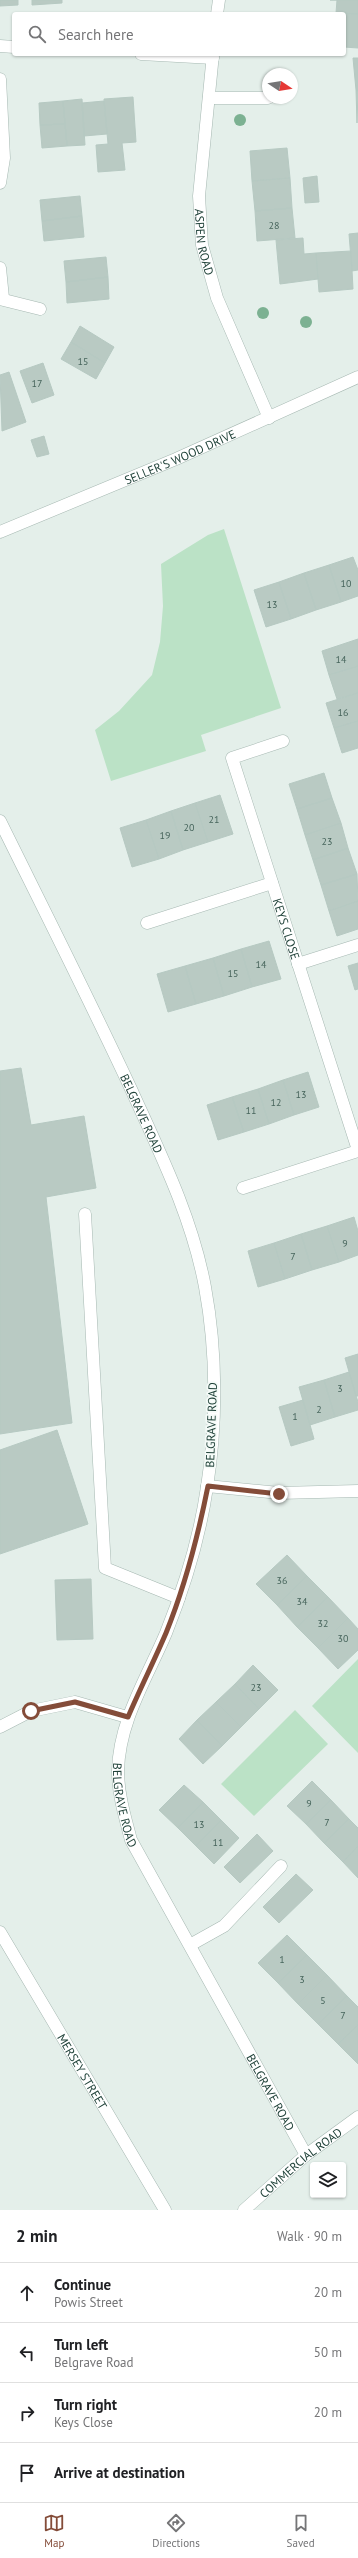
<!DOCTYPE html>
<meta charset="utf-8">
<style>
body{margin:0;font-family:"PT Sans",sans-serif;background:#f2f2f2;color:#202124}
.controls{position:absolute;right:12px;bottom:12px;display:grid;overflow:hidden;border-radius:4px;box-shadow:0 1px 3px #0004}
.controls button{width:36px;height:36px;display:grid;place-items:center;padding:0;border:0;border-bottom:1px solid #e0e0e0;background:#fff;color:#202124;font:20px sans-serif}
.compass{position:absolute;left:262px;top:68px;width:36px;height:36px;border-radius:50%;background:#fff;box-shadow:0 1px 3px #0004;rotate:102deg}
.stop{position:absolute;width:12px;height:12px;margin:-9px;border:3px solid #844c39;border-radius:50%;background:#fff}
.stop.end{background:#844c39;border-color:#fff;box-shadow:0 1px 4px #0008}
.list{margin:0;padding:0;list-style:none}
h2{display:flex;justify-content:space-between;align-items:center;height:52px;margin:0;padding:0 16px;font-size:17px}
h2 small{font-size:13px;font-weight:400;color:#757577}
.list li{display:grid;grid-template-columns:26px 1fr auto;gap:12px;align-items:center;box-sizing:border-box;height:60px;padding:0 16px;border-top:1px solid #e0e0e0}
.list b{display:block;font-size:15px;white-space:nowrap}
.list p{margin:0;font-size:13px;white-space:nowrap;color:#757577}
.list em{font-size:13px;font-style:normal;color:#757577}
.icon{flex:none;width:22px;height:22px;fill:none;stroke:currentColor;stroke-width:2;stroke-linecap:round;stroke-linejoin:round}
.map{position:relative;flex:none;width:358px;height:2210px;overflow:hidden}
.search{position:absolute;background:#fff;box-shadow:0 1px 3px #0004;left:12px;right:12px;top:12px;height:44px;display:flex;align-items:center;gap:10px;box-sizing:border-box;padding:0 14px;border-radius:4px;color:#757577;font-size:15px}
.sheet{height:292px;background:#fff}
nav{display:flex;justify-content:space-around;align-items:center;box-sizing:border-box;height:56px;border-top:1px solid #e0e0e0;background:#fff;font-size:11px;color:#757577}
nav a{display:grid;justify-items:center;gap:2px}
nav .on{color:#844c39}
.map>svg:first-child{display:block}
.green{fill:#bbe2c6}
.building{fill:#b9cac3;stroke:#b6c9c2}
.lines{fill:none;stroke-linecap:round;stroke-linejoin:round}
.minor-casing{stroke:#a6b8b2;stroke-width:13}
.minor{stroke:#fff;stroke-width:12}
.tree{fill:#7cb192}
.route{stroke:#844c39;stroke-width:5}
.labels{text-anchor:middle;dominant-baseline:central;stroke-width:3.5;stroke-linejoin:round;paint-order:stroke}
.number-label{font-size:10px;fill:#47655c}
.street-label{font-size:12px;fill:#21433a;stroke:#f5fbf8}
</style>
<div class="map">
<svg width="358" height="2210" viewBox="0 0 358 2210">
<rect width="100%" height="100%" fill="#e4efea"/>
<path class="green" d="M224,529l57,179 -80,27 5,16 -95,30 -16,-51 24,-19 33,-36 8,-33 3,-36 -2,-42 47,-29z
M358,1659v94l-46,-47z
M295,1710l33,34 -74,72 -33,-32z"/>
<path class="building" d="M0,0h18v5l-18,1z
M32,0h30v3l-30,2z
M330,0h28v14l-22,-1 1,-13z
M336,13l22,1v34l-14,-1v-33z
M353,58h5v32h-2z
M356,90h2l-1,33z
M133,97l3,45 -14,1 3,27 -27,2 -2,-27 12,-1 -4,-45z
M82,99l3,46 -18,1 -4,-45z
M63,101l2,23 -25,1 -1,-22z
M104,101l3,33 -23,2 -2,-33z
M65,124l2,22 -25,2 -2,-23z
M287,148l3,30 -38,3 -2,-30z
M317,176l2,26 -14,1 -2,-25z
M290,178l2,30 -37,3 -3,-30z
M80,196l2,20 -40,5 -2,-21z
M292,208l3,30 -38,3 -2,-30z
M82,216l2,21 -40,4 -2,-20z
M358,233v37l-6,1 -3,-37z
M303,238l1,16 12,-1 2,26 -38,5 -4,-44z
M351,251l2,38 -34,3 -3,-39z
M106,257l2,20 -42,5 -2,-21z
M108,277l1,22 -42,4 -1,-21z
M80,326l34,21 -9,16 -34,-21z
M71,342l34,21 -9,16 -35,-20z
M43,363l11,32 -22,8 -12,-32z
M9,372l17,50 -24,9 -2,-56z
M44,436l5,18 -12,3 -6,-17z
M353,557l5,13v26l-17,6 -12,-37z
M329,565l12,37 -25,8 -12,-37z
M304,573l12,37 -25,9 -12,-37z
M279,582l12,37 -25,8 -12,-37z
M358,639v27l-29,9 -7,-24z
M358,666v27l-21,6 -8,-24z
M358,693v28l-24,7 -8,-25z
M358,721v27l-16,5 -8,-25z
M324,773l8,25 -35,11 -8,-25z
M220,795l13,39 -25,8 -13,-39z
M332,798l9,25 -36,12 -8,-26z
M195,803l13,39 -25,8 -12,-39z
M171,811l12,39 -24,9 -13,-39z
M146,820l13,39 -27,8 -12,-39z
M341,823l7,25 -35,12 -8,-25z
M348,848l9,26 -36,11 -8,-25z
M357,874l1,27 -29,10 -8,-26z
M358,901v28l-21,7 -8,-25z
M269,941l12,38 -29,8 -11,-38z
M241,949l11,38 -28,9 -11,-38z
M213,958l11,38 -28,8 -11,-38z
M358,963v26l-3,1 -7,-24z
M185,966l11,38 -28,8 -11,-38z
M21,1068l10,57 53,-9 12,72 -50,9 26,226 -72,11v-363z
M308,1072l11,35 -25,8 -11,-35z
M283,1080l11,35 -25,9 -11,-35z
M258,1089l11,35 -25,8 -12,-35z
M232,1097l12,35 -26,8 -11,-35z
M354,1217l4,14v24l-19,7 -12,-36z
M327,1226l12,36 -27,8 -11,-36z
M301,1234l11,36 -27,9 -11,-36z
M274,1243l11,36 -27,8 -10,-36z
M358,1354v42h-2l-11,-38z
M349,1372l9,30v8l-23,7 -11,-37z
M324,1380l11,37 -25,8 -11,-38z
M303,1400l11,39 -23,7 -12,-39z
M57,1430l31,94 -88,30v-104z
M287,1555l20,21 -30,29 -21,-21z
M307,1576l21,21 -31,30 -20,-22z
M91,1579l2,60 -36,1 -2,-60z
M328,1597l20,21 -30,30 -21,-21z
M348,1618l10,11v21l-20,19 -20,-21z
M253,1665l25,25 -19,19 -24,-25z
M235,1684l24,25 -18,18 -25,-25z
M216,1702l25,25 -19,19 -25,-26z
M197,1720l25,26 -19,18 -24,-25z
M312,1781l19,19 -25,24 -19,-18z
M184,1785l19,17 -25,26 -19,-18z
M331,1800l18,19 -25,24 -18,-19z
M203,1802l18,18 -25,26 -18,-18z
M349,1819l9,9v18l-15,16 -19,-19z
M221,1820l18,18 -25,26 -18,-18z
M257,1834l16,17 -33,32 -16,-16z
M358,1846v32l-15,-16z
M296,1874l17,16 -34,33 -16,-16z
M287,1935l20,20 -29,28 -20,-20z
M307,1955l20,20 -29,29 -20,-21z
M327,1975l20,21 -29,28 -20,-20z
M347,1996l11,11v18l-20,19 -20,-20z
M358,2025v39l-20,-20z"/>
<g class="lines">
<defs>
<g id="minor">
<path d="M217,14l2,-14"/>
<path d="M0,46l14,1"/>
<path d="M141,54l72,4"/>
<path id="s1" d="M213,54l-14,142 3,49 15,53 52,120"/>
<path d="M0,79l4,79 -4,25"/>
<path d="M209,98h59"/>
<path d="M0,268l3,30"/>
<path d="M0,299l40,10"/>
<path id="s2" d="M0,532l176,-73 182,-82"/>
<path id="s3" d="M283,741l-51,17 126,392"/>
<path id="s4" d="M0,821c44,89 89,178 131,268 29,64 61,128 74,198 12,65 12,136 2,200 -7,49 -23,101 -41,146 -19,45 -47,88 -48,138 0,23 7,46 13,69l175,315"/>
<path d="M147,923l125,-40"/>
<path d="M298,964l60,-19"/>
<path d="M243,1188l115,-37"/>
<path d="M85,1214l20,354 74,30"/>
<path d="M207,1486l72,7 79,-2"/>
<path d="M0,1727l31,-16 44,-9 52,15"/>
<path id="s5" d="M0,1932l165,278"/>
<path d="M190,1945l34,-19 57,-60"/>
<path id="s6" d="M244,2210l62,-55 52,-38"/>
</g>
</defs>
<use href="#minor" class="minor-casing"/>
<use href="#minor" class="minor"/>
</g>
<g class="tree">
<circle cx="240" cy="120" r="6"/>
<circle cx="263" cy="313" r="6"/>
<circle cx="306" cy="322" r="6"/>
</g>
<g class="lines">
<path class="route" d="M31,1711l44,-9 53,15c12,-28 26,-56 38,-84 19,-47 32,-97 42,-147l71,8"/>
</g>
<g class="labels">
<g class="number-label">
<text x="274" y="225">28</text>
<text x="83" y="361">15</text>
<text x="37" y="383">17</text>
<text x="346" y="583">10</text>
<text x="272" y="604">13</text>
<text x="341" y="659">14</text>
<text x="343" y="712">16</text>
<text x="214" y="819">21</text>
<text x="189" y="827">20</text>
<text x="165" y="835">19</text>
<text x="327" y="841">23</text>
<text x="261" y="964">14</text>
<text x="233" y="973">15</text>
<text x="301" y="1094">13</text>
<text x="276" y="1102">12</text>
<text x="251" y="1110">11</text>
<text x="345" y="1243">9</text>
<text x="293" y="1256">7</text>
<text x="340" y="1388">3</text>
<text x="319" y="1409">2</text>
<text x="295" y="1416">1</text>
<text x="282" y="1580">36</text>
<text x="302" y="1601">34</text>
<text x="323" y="1623">32</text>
<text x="343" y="1638">30</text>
<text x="256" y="1687">23</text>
<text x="309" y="1803">9</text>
<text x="327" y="1822">7</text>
<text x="199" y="1824">13</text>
<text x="218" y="1842">11</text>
<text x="282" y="1959">1</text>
<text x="302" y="1979">3</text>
<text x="323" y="2000">5</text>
<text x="343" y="2015">7</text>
</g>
<g class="street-label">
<text stroke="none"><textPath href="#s1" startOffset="189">ASPEN ROAD</textPath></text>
<text stroke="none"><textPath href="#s2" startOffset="195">SELLER'S WOOD DRIVE</textPath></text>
<text stroke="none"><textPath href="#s3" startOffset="233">KEYS CLOSE</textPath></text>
<text stroke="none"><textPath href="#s4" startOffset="325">BELGRAVE ROAD</textPath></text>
<text transform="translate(211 1425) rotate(-88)">BELGRAVE ROAD</text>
<text stroke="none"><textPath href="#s4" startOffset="1045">BELGRAVE ROAD</textPath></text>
<text stroke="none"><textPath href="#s5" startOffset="162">MERSEY STREET</textPath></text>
<text stroke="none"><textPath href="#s4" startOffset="1369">BELGRAVE ROAD</textPath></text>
<text stroke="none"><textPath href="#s6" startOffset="74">COMMERCIAL ROAD</textPath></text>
</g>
</g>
</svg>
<div class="controls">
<button><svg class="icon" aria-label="layers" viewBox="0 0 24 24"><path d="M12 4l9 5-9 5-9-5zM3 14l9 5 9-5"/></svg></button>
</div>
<svg class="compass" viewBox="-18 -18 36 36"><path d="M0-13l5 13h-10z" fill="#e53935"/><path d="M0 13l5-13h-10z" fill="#757577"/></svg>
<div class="stop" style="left:31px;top:1711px"></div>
<div class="stop end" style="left:279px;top:1494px"></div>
<div class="search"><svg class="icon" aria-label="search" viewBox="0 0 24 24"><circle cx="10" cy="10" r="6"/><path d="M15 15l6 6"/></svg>Search here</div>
</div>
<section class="sheet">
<h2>2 min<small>Walk · 90 m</small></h2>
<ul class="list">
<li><svg class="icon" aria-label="ahead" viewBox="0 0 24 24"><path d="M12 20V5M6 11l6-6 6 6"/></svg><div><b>Continue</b><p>Powis Street</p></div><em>20 m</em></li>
<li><svg class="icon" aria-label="left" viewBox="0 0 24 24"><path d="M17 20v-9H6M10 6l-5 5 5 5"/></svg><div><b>Turn left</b><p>Belgrave Road</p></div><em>50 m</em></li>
<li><svg class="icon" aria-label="right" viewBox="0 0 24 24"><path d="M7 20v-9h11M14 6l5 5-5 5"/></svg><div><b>Turn right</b><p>Keys Close</p></div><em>20 m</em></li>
<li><svg class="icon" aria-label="arrive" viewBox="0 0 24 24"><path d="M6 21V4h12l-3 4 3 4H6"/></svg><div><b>Arrive at destination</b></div></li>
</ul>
</section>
<nav>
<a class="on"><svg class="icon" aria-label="map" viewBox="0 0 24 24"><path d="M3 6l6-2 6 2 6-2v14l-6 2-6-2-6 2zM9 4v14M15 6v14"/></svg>Map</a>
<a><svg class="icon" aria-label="directions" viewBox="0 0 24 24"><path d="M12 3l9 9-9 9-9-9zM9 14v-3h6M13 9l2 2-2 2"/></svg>Directions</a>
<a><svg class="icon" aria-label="saved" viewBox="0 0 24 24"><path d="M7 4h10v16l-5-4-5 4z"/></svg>Saved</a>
</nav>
